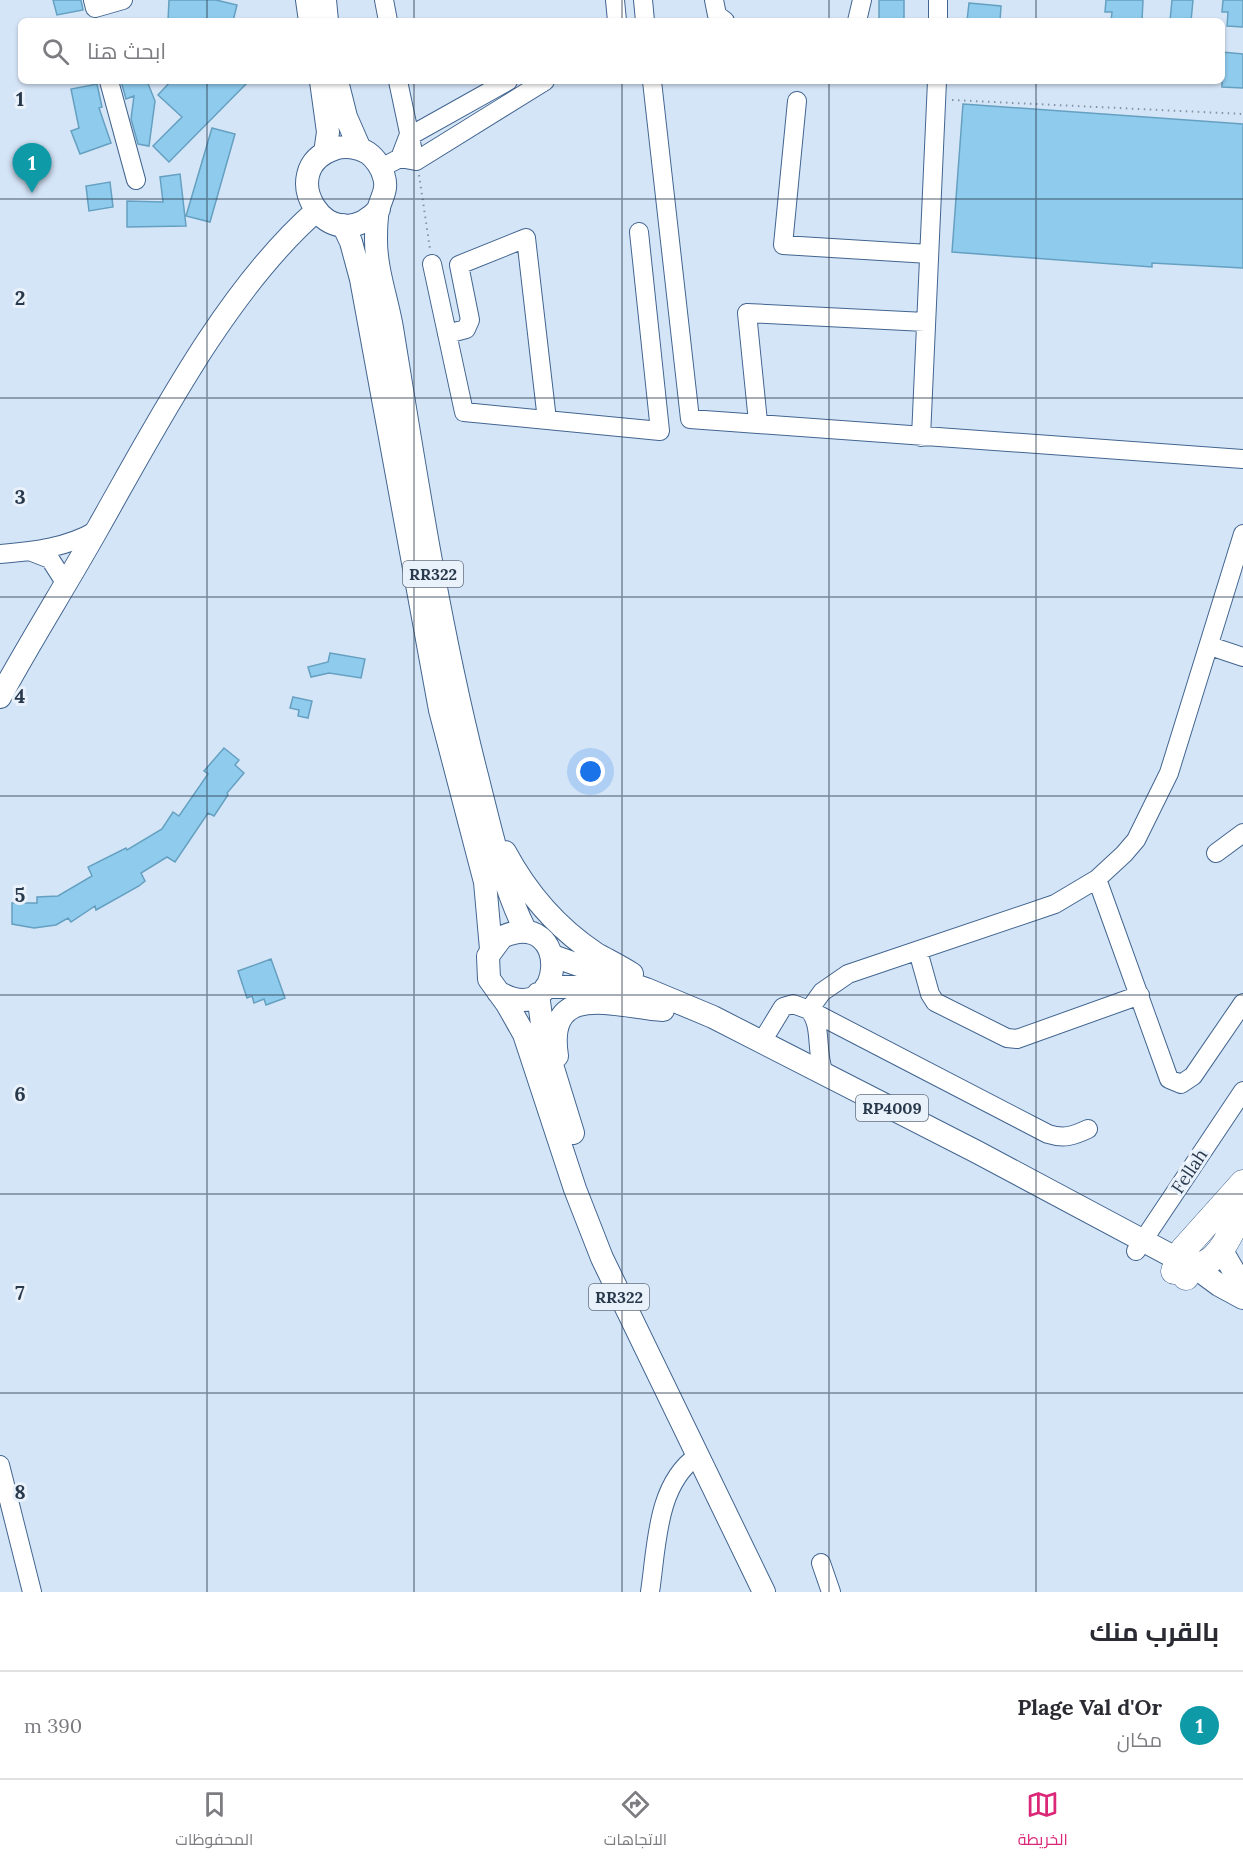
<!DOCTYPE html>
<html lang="ar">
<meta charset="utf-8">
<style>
body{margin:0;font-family:Lora,Cairo,serif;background:#f2f2f3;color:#2b2b33;direction:rtl}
.you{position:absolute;left:591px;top:772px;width:21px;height:21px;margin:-15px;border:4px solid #fff;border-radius:50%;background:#1a73e8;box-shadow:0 0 0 9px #1a73e833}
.badge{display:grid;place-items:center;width:39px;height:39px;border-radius:50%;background:#db2777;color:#fff;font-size:20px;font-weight:700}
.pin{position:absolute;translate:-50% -50px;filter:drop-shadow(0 2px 3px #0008)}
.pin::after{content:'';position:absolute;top:32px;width:21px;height:18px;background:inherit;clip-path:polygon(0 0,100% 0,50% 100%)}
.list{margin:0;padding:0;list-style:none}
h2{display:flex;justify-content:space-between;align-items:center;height:78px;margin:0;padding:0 24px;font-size:26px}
h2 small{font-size:20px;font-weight:400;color:#7c7c81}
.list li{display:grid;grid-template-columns:39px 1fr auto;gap:18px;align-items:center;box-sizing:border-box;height:108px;padding:0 24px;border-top:2px solid #e1e1e2}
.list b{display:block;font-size:22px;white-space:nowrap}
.list p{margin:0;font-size:20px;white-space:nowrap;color:#7c7c81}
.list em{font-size:20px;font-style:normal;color:#7c7c81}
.icon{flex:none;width:33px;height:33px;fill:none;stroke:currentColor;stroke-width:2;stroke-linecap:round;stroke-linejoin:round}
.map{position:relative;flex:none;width:1243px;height:1592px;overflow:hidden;direction:ltr}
.search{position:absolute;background:#fff;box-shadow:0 2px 4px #0004;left:18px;right:18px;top:18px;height:66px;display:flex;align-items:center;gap:15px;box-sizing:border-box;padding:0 21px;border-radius:9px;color:#7c7c81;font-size:22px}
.sheet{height:186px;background:#fff}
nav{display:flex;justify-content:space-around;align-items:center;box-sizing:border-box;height:84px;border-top:2px solid #e1e1e2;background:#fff;font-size:16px;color:#7c7c81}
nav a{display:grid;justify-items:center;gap:3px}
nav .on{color:#db2777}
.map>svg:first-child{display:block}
.building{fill:#8fcbed;stroke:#65a0c0;stroke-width:1.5}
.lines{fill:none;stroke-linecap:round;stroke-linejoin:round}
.minor-casing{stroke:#42658f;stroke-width:20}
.major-casing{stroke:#42658f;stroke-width:24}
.highway-casing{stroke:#42658f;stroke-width:27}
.path{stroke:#8393a6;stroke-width:2;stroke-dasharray:1.5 4.5;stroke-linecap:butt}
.minor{stroke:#fff;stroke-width:18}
.major{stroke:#fff;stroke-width:22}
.highway{stroke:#fff;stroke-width:26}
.grid{fill:none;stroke:#29394c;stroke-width:1.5;stroke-opacity:0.55}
.labels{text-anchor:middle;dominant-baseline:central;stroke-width:6;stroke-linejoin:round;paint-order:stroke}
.shield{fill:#e9f1fb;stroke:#637080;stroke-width:1.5}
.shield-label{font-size:16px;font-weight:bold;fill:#29394c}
.street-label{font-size:18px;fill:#29394c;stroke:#e9f1fb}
.grid-label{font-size:20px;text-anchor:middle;font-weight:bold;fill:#29394c;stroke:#e9f1fb;stroke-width:6;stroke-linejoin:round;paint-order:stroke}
</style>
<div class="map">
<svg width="1243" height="1592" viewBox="0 0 1243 1592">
<rect width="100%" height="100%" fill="#d5e5f8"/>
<path class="building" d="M53,0h28l2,10 -26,5z
M169,0h47l21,5 -4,16h-65z
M879,0h25v21h-25z
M1106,0h37l-1,21h-31l1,-9h-7z
M1172,0h21l-2,21h-21z
M1223,0h20v27l-16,-1 1,-14h-6z
M969,3l32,3 -1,15h-33z
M1222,52l21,2v34l-21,-1z
M121,81h26l8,20 -6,45 -11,-2 -7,-25 3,-23 -8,3z
M171,81h78l-80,81 -16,-16 29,-29 -24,-22z
M97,84l5,23 -3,1 12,35 -31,11 -9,-23 8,-3 -8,-39z
M963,104l280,20v144l-91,-5v4l-200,-15z
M212,128l23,6 -25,88 -24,-6z
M180,174l6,52 -59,1v-26l36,1 -3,-25z
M110,182l3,25 -24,4 -3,-25z
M330,653l35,6 -4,19 -32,-5 -18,4 -3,-10 20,-5z
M293,697l19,4 -4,17 -10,-2 1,-6 -9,-2z
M224,748l15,12 -4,5 9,8 -17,20 1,2 -14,21 -6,-3 -33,49 -8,-5 -26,16 4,8 -6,5 -43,24 -1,-4 -24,16 -3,-4 -12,7 -22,3 -22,-4v-21h25v-6l21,-1 34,-20 -4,-9 38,-19 1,2 35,-21 11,-17 6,4 29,-42 -4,-3z
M271,959l14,39 -19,7 -2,-6 -10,4 -2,-7 -5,2 -9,-27z"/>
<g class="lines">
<defs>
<path id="minor" d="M93,0l2,8 28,-8
M384,0l4,21
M615,0l2,21
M643,0l2,21
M714,0l3,15 8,6
M857,21l5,-21
M938,21v-21
M109,81l27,99
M398,81l14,66
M652,81l38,338 553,40
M797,101l-14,144 146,9
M400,158l8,-21 100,-56
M381,168l19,-10 16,3 129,-80
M432,264l32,148 196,19 -21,-199
M447,334l19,-5 4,-9 -11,-55 67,-27 21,182
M758,422l-11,-109 178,9
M921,437l16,-356
M32,552l18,7 16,25
M0,554c35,-3 66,-6 97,-24
M1210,646l33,11
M1216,853l27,-20
M1097,879l72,200 12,5 12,-8 50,-73
M918,951l12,43 5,8 72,36 10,1 123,-44
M761,1043l22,-36 10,-3 16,6c14,15 6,43 15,63
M1088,1129c-15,7 -24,10 -40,5l-239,-124 13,-18 26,-18 207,-70 42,-25 27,-25 12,-14 33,-67 74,-239
M1136,1251l107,-160
M0,1465l32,127
M821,1563l10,29
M650,1592c7,-46 6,-107 47,-136"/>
<path id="major" d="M307,0l3,21
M325,0l2,21
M321,81l7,51 -3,21
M337,81l9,36 14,32
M379,209c-51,55 -106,-40 -45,-60 10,-4 25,-2 34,4 7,5 14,15 16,24 4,13 -3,21 -6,33 -2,10 -2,21 -2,30 0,30 11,59 16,88 24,148 47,298 84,444 14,54 25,110 50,160
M343,225l8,17 10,37 79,431 45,172 6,67
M0,697c31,-57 66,-112 98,-169 59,-104 128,-238 218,-317
M505,852c22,41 51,75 90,101 12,7 25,13 37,21
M553,956l93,33 67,28 264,135 223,119 19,14 24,13
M546,987h33l47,9
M498,992c69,40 74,-87 4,-55l-14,19 1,23 18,25 17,30 51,155 27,69 162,334
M538,994l6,45 29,94
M557,1056c-12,-78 64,-48 106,-46
M1222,1251l21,36"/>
<path id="highway" d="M1174,1271c47,-4 48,-24 69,-61
M1186,1277l-6,-12 3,-15 60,-67"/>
</defs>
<use href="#minor" class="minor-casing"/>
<use href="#major" class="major-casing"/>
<use href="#highway" class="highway-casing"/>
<path class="path" d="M952,100l291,14
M419,175l11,74"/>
<use href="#minor" class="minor"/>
<use href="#major" class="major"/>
<use href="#highway" class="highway"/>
</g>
<path class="grid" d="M207,0v21M414,0v21M622,0v21M829,0v21M1036,0v21M207,81v1511M414,81v1511M622,81v1511M829,81v1511M1036,81v1511M0,199h1243M0,398h1243M0,597h1243M0,796h1243M0,995h1243M0,1194h1243M0,1393h1243"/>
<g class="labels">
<g class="shield">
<rect x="403" y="561" width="60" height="26" rx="4.5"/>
<rect x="856" y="1095" width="72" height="26" rx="4.5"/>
<rect x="589" y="1284" width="60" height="26" rx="4.5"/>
</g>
<g class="shield-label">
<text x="433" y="574">RR322</text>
<text x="892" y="1108">RP4009</text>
<text x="619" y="1297">RR322</text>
</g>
<g class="street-label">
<text transform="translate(1189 1171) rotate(-56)">Fellah</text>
</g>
</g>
<g class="grid-label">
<text x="20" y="106">1</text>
<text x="20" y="305">2</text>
<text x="20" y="504">3</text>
<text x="20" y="703">4</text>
<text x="20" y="902">5</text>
<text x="20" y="1101">6</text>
<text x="20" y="1300">7</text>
<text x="20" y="1499">8</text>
</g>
</svg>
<div class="you"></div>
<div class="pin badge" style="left:32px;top:193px;background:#0f9aa8">1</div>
<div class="search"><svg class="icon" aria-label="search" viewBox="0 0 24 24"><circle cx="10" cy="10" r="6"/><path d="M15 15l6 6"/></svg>ابحث هنا</div>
</div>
<section class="sheet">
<h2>بالقرب منك<small></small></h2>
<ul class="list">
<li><span class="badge" style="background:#0f9aa8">1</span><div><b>Plage Val d'Or</b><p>مكان</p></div><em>390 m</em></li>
</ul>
</section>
<nav>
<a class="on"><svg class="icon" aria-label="map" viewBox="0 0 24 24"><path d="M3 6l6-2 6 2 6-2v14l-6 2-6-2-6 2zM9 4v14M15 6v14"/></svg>الخريطة</a>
<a><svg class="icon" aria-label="directions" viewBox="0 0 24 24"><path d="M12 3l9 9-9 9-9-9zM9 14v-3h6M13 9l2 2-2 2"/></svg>الاتجاهات</a>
<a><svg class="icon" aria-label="saved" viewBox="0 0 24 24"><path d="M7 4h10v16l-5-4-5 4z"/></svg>المحفوظات</a>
</nav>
